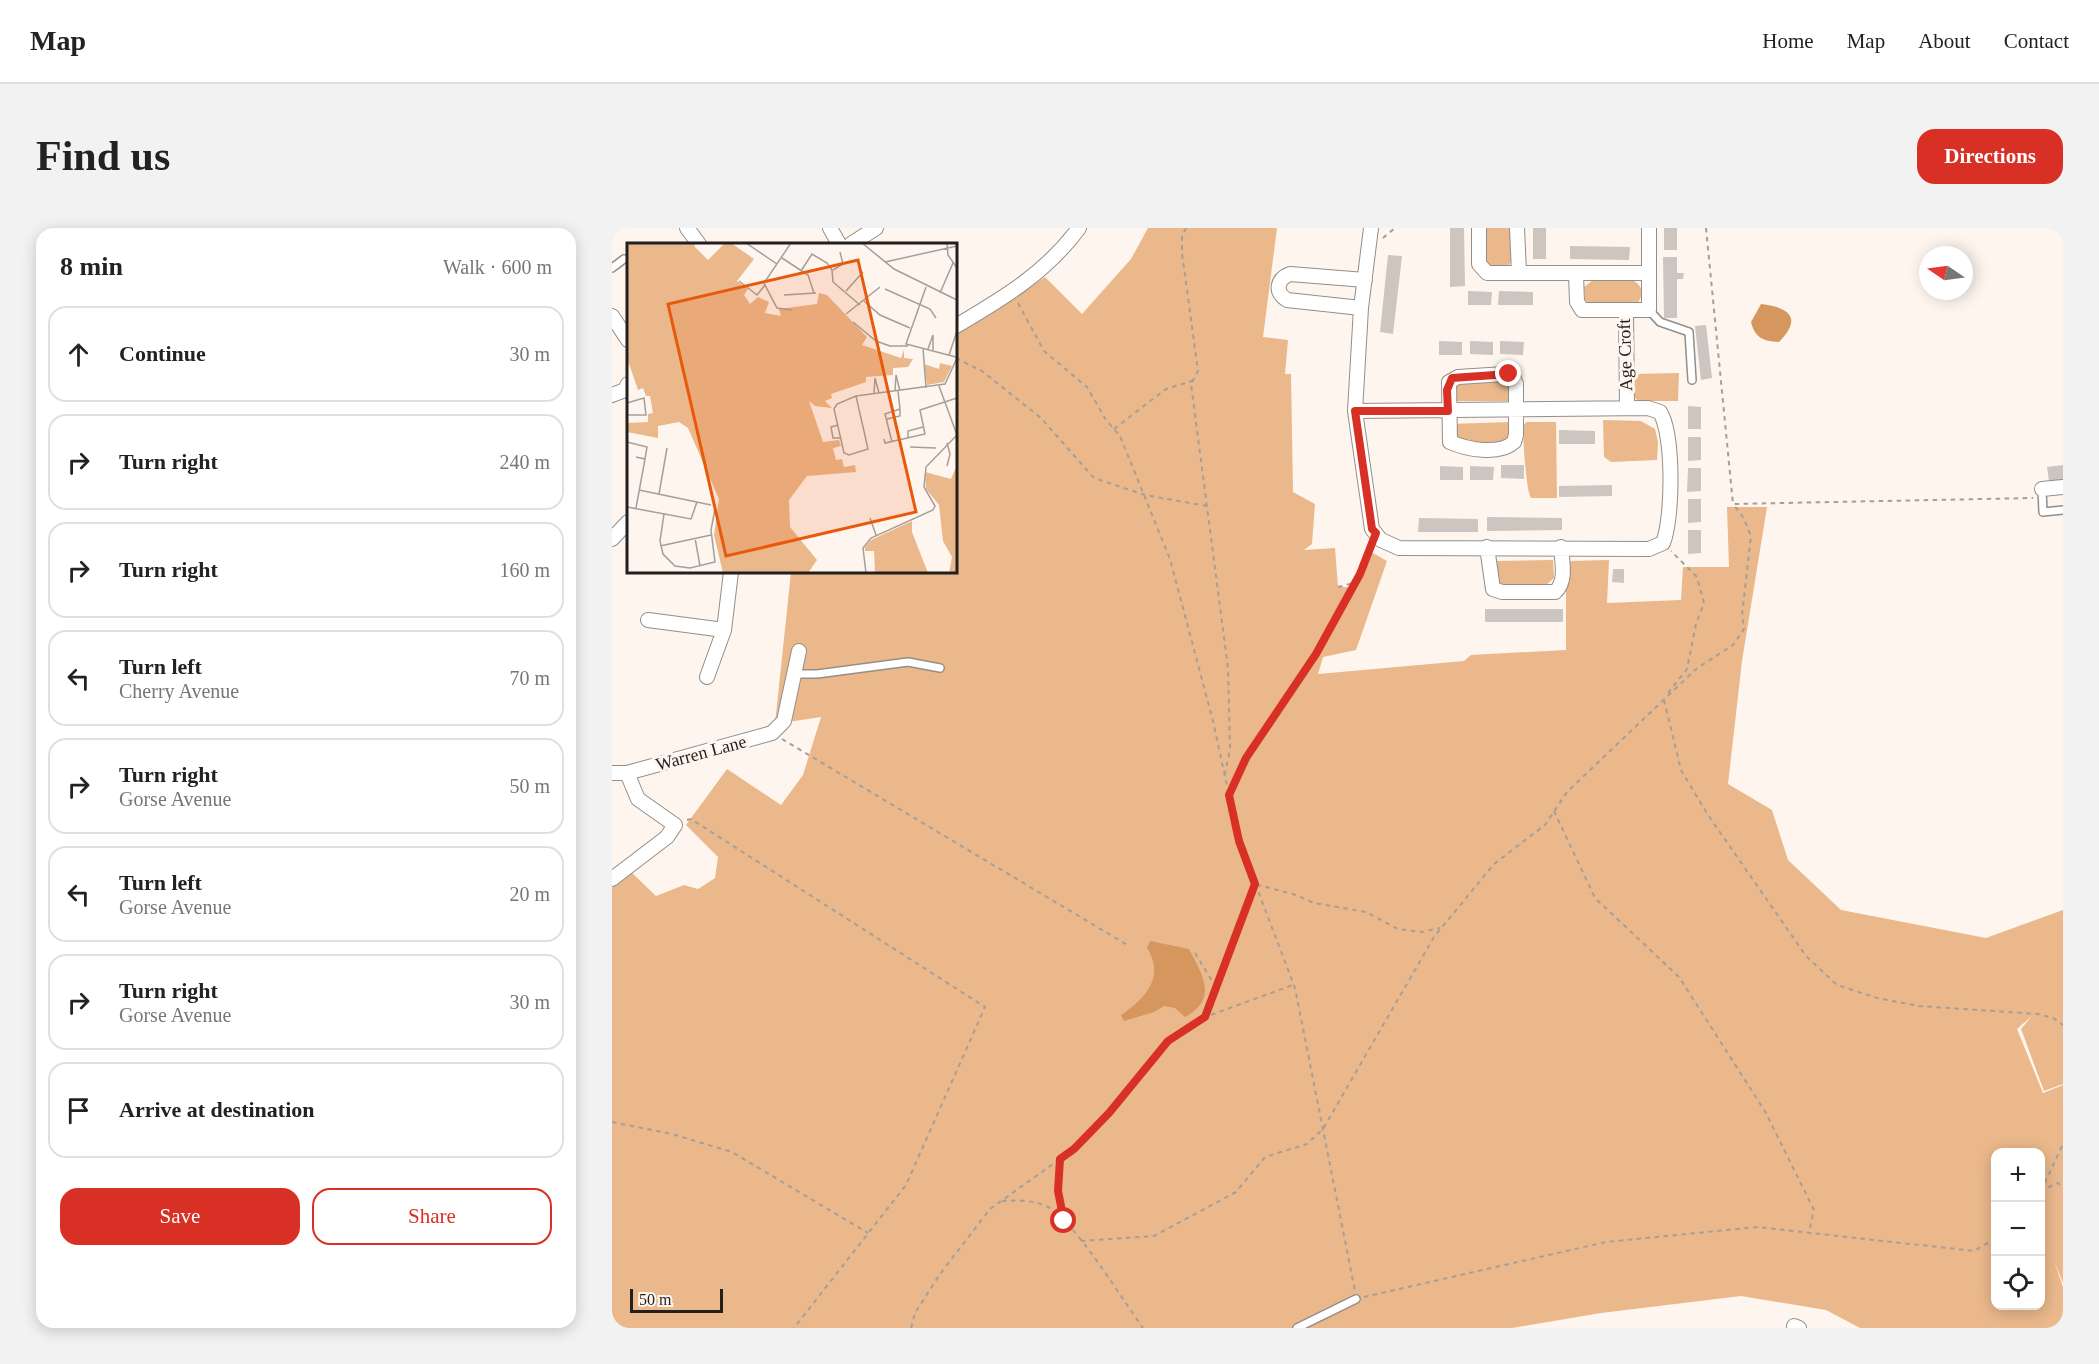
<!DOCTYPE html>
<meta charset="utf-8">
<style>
body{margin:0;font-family:"Times New Roman",serif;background:#f2f2f2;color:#222}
.controls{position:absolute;right:18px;bottom:18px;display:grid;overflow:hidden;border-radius:12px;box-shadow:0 3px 15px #0003}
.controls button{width:54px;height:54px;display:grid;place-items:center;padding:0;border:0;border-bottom:2px solid #e0e0e0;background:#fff;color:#222;font:30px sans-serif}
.compass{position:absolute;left:1307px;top:18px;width:54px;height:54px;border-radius:50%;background:#fff;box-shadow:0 3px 15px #0003;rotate:283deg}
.scale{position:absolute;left:18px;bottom:15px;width:93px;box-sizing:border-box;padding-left:6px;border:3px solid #221f1d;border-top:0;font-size:16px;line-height:21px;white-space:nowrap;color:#221f1d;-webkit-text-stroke:4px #fdf5ee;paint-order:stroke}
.stop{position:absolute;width:18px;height:18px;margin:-14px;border:4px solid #d93025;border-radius:50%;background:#fff}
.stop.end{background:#d93025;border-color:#fff;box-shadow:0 2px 6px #0008}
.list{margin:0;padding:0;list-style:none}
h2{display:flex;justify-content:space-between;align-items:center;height:78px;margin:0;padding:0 24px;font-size:26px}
h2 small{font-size:20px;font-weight:400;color:#767676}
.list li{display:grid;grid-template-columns:39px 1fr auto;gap:18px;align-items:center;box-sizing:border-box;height:96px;margin:0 12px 12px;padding:0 12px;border:2px solid #e0e0e0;border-radius:18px}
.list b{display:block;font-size:22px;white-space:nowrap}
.list p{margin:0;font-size:20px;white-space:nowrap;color:#767676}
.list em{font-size:20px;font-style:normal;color:#767676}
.actions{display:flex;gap:12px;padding:18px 24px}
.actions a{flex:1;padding:14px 0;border:2px solid #d93025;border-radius:18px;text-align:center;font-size:21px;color:#d93025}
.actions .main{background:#d93025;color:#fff}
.icon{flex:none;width:33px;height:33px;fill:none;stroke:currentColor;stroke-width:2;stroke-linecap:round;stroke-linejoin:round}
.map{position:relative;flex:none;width:1451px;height:1100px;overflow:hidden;border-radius:18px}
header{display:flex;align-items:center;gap:36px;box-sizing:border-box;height:84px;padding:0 30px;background:#fff;border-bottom:2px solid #e0e0e0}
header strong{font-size:28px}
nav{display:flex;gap:33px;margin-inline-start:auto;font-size:21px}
.intro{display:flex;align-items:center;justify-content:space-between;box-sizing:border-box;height:144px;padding:0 36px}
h1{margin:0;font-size:42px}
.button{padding:15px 27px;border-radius:18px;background:#d93025;color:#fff;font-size:21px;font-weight:700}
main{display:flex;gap:36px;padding:0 36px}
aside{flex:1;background:#fff;border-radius:18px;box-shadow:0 3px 15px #0003}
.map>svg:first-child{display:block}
.green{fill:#eab88b;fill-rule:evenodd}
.water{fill:#d5975d}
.building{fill:#cdc5bf}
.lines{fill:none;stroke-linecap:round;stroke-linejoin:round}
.service-casing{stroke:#958e88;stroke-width:10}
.minor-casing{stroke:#958e88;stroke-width:16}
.path{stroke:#a59f9a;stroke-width:2;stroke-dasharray:4.5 4.5;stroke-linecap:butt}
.service{stroke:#fff;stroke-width:7}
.minor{stroke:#fff;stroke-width:14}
.route{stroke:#d93025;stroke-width:8}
.labels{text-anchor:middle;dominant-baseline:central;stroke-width:6;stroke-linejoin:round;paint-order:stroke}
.street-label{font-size:18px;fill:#221f1d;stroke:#fdf5ee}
.inset-road{fill:none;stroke:#a59f9a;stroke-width:1.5}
.view{fill:#e8590c;fill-opacity:0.15;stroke:#e8590c;stroke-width:3}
.inset-edge{fill:none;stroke:#221f1d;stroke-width:3}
</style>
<header>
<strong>Map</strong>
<nav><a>Home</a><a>Map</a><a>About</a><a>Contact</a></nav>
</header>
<div class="intro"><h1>Find us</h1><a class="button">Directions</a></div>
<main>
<aside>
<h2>8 min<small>Walk · 600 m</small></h2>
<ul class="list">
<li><svg class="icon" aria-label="ahead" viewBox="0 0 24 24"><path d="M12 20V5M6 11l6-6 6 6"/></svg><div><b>Continue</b></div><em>30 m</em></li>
<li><svg class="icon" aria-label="right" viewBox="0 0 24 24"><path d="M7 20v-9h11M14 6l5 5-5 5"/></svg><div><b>Turn right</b></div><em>240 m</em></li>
<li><svg class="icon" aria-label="right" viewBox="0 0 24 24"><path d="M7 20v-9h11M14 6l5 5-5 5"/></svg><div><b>Turn right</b></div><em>160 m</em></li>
<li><svg class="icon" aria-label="left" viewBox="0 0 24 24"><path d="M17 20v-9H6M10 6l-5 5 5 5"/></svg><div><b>Turn left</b><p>Cherry Avenue</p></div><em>70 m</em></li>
<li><svg class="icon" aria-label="right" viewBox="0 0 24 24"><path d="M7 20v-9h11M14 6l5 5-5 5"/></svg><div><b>Turn right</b><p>Gorse Avenue</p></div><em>50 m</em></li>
<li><svg class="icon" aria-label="left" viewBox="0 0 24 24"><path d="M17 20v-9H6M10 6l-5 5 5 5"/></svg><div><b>Turn left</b><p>Gorse Avenue</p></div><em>20 m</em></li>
<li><svg class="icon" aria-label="right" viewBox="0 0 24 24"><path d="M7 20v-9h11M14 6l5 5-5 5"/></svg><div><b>Turn right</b><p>Gorse Avenue</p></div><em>30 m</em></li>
<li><svg class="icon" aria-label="arrive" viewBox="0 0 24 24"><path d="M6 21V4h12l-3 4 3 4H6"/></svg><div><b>Arrive at destination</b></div></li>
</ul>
<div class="actions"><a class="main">Save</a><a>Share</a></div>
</aside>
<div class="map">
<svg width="1451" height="1100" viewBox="0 0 1451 1100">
<rect width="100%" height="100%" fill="#fdf5ee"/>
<path class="green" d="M536,0h129l-14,109 25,3 -3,34h6l2,118 22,12 -3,40 -8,6 31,-2 3,39h12l13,-11 8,-24 16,9 -31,89 -33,7 -5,17 146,-13 7,-6 95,-5v-83l4,-6 39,-1 -2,43 74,-3 2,-33h46l-2,-60h40l-25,154 -14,123 44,26 16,50 53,50 145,28 77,-28v174l-19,7 -23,-62 11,-13 -15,13 26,64 20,-8v198l-9,-22 9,26v41h-203l-34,-18 -85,-14 -140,17 -89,15h-900v-445l15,-15 29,28 28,-11 14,4 17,-11 3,-21 -32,-32 41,-56 54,36 22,-30 18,-58 -46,7 16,-152h165v-237l89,-58 37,37 49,-55zM1384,924h44v154h-44z
M872,0h28v32l-5,8h-15l-6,-6z
M981,52l41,1c10,6 9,15 3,23l-46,1 -6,-5 -1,-13z
M1067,145l-1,28h-40l-4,-4v-23z
M892,153l6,7 -1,13h-55l-1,-14 4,-5z
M991,192l38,1 14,8 3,13 -1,18 -46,2 -7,-5z
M898,194l-1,18 -5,4 -41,1 -7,-4 -5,-17z
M915,194h29l1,76h-26c-5,-7 -8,-61 -8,-73z
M941,332l1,18 -9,8h-45l-5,-2 -2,-23z"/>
<path class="water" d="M1149,76c28,3 42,14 18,38 -16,-1 -24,-4 -28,-20z
M538,713l39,8c13,25 30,50 -4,68l-10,-9 -11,-2 -10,6 -30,9 -3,-6c23,-16 45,-37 26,-67z"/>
<path class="building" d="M838,0h14l1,58 -15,1z
M921,0h13v31h-13z
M1052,0h13v22h-13z
M958,18l60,1 -1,13 -59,-1z
M776,27l14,1 -9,78 -13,-2z
M1051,29h14v16h7l-1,6h-6v39h-13z
M856,63l24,1 -1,13h-23z
M887,63l34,1v13h-35z
M1094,97l6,53 -11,2 -6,-54z
M827,113l23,1v13h-23z
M858,113l23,1v13l-23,-1z
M888,113l24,1 -1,13 -23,-1z
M1076,178l13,1v22h-13z
M947,202l36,1v13h-36z
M1076,209h13v23l-13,1z
M889,237h23v14l-23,-1z
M1451,237v16l-14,1 -2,-15z
M828,238l23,1v13h-23z
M858,238l24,1 -1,13h-23z
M1076,240h13v23l-14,1z
M1000,257v11l-53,1v-11z
M1076,271h13v23l-13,1z
M875,289l75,1v12l-75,1z
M807,290l59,1v13h-60z
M1076,302h13v23l-13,1z
M1001,341h11v14l-12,-1z
M873,381h78v13h-78z"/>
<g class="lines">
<defs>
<path id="service" d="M0,40l12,-9
M1037,82l11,12 29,10 3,48
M1430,261l1,23 20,-2
M183,446h22l91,-12 32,6
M685,1100l59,-29"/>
<path id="minor" d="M75,0l12,16
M218,0l9,16
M867,0v36l8,9h162
M905,0l2,45
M239,16l25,-16
M964,46l1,28 5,8h67v-82
M749,80l-74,-8c-13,-8 -10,-21 3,-26l75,6
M1014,83l1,97
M0,88l16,24
M344,98c46,-27 90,-53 123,-98
M893,146l8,3 3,7v51l-2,7c-15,14 -48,7 -64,0l-1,-60 9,-5z
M0,167l13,-5 3,-6
M743,183l293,-3 12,4c14,23 13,106 3,131l-14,6 -250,-1 -18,-8 -9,-11 -17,-118 6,-103 10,-80
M1430,261l21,-2
M0,311l16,-17
M875,319l6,42 9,3h53c12,-10 7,-31 6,-45
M36,392l76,10
M95,449l17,-47 7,-58
M0,545h15l145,-40 12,-12 15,-70
M0,651l55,-42 8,-12 -37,-26 -11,-26
M1182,1098l5,2"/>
</defs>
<use href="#service" class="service-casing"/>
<use href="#minor" class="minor-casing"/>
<path class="path" d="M574,0l-4,9v16l16,118 -7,13 37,284 2,81 -5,25
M1094,0l27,276 300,-6
M771,10l12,-10
M406,75l26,48 43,36 19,33 14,16 50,123 43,162 26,120 56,147 60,303
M344,130l26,13 59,47 53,60 51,17 62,11
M502,201l52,-40 26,-8
M748,346l11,-28
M726,359l12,-3 6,-6
M1056,465l19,-24 9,-45 8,-21 -7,-26 -26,-26
M1052,472l17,70 27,45 98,141 31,29 40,13 42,8 119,8 15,4 10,7
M170,511l347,207
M617,567l17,-37 70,-104 44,-80
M942,583l41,87 84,79 87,136 48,97 -5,22
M75,592l4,-1 294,188 -79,178 -112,143
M583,725l22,36
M593,789l50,-133 41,11 18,8 52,9 32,17 24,3 18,-4
M0,894l60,12 60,18 136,81
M448,931l-2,32 6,30
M1428,963l18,-8 5,4
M1429,963l22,-47
M390,973c16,-1 32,-1 46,6 25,12 76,95 95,121
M469,1013l73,-5 82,-44 29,-35 42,-13 16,-15 111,-192 60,-73 51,-39 22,-33 129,-123 37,-24 11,-16 -2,-14 9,-79 -8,-19 -10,-13
M752,1069l242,-55 151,-15 217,24 22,-13
M299,1100l4,-15 25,-39 50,-65 84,-60 35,-36 59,-72 37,-24 88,-32"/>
<use href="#service" class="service"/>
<use href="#minor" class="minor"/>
</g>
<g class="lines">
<path class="route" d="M452,993l-6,-30 2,-32 14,-10 35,-36 59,-72 37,-24 50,-133 -16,-43 -10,-46 17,-37 70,-104 44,-80 16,-41 -4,-4 -17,-118h93l-1,-21 5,-12 57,-4"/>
</g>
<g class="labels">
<g class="street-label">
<text transform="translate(1013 127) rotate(-92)">Age Croft</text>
<text transform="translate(89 525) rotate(-15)">Warren Lane</text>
</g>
</g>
<g transform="translate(15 15)">
<rect width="330" height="330" fill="#fdf5ee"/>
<path d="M0,0h69l-2,3 14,14 17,-17h6l23,16 -17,22 11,8 -4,6 6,9 8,-7 11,5 -4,11 16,3 -2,-7 38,-5 2,-11 8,2 40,42 -5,8 39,13 3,-8v8l9,1 -5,8 -15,1v7l-27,2v5l-35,12 1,4 -7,3 7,7 -17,-2 -6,-5 14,41 16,-2 2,6 -8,2 3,12 6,-1 2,8 11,-2 1,7 -49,4 -18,24 1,27 27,33 -9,13h-85l-9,-38 5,-36 -31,-71 -9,-6 -21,4v12l-31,-6v-9l21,-1v-8l5,-1 -3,-17h-4l-3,-8 -5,2 -11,-32zM313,120l12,3 -8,16 -17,3 -3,-21 15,5zM330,222v108h-8l3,-16 -9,-16 -4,-36 -13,-16 -1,-17 26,7zM285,278v11l16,41h-53l-1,-22h-9v-4l6,-7z" fill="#eab88b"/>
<path class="inset-road" d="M119,0l31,21M164,0l-27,40 13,25 15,2M235,0l32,26 63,31M320,0l1,12 9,13M155,15l26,17 6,18M258,19l72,-16M206,27l10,-6 -3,-12M174,28l11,-17 15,9 5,7 1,12 27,23M112,38l18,14 8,-10M299,44l-20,57 50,13M258,46l45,20 6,9M219,48l17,-19M313,50l13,-30M157,52l32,-2M237,58l16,14 30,13M219,71l34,-27M226,79l23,19 14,5h18M296,105l3,40M301,106l5,-14v15M322,112l8,-24M312,143l18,49M268,148l1,-16 4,16M247,150l1,-15 4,15M229,153l12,53 -19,6 -5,-2 -10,-44 3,-5 19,-8 89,-12 12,-26M0,160l17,-5 2,17h-19M260,176l13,-3v-7M211,182l-7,2 2,11h8M281,195v-7l15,-4M257,196l1,4 40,-9 -5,-24 37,-12M0,199l20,5 -2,12 -9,-2M265,199l-7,-28 15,-5 -2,-18M283,204l26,1M320,223l3,-12 -3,-11M12,247l72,15M32,251l8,-46M0,264l64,12 6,-17M9,265l9,-49M37,271l-4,27 3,13 12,12 15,2 25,-6 -4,-32 4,-21M243,275l6,17M68,295l5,28M33,303l51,-11M239,330l-3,-25 8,-10 62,-28 2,-4 -11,-19 2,-20 31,-32"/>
<path class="view" d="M231,17l58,252 -190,44 -58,-252z"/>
<rect width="330" height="330" class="inset-edge"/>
</g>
</svg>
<div class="controls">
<button>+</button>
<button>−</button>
<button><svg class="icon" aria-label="locate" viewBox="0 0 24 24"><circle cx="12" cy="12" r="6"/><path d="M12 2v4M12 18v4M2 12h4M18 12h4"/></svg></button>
</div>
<svg class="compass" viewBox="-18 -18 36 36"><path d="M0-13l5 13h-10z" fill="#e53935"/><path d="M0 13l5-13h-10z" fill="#767676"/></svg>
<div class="scale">50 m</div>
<div class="stop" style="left:452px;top:993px"></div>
<div class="stop end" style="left:897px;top:146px"></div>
</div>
</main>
